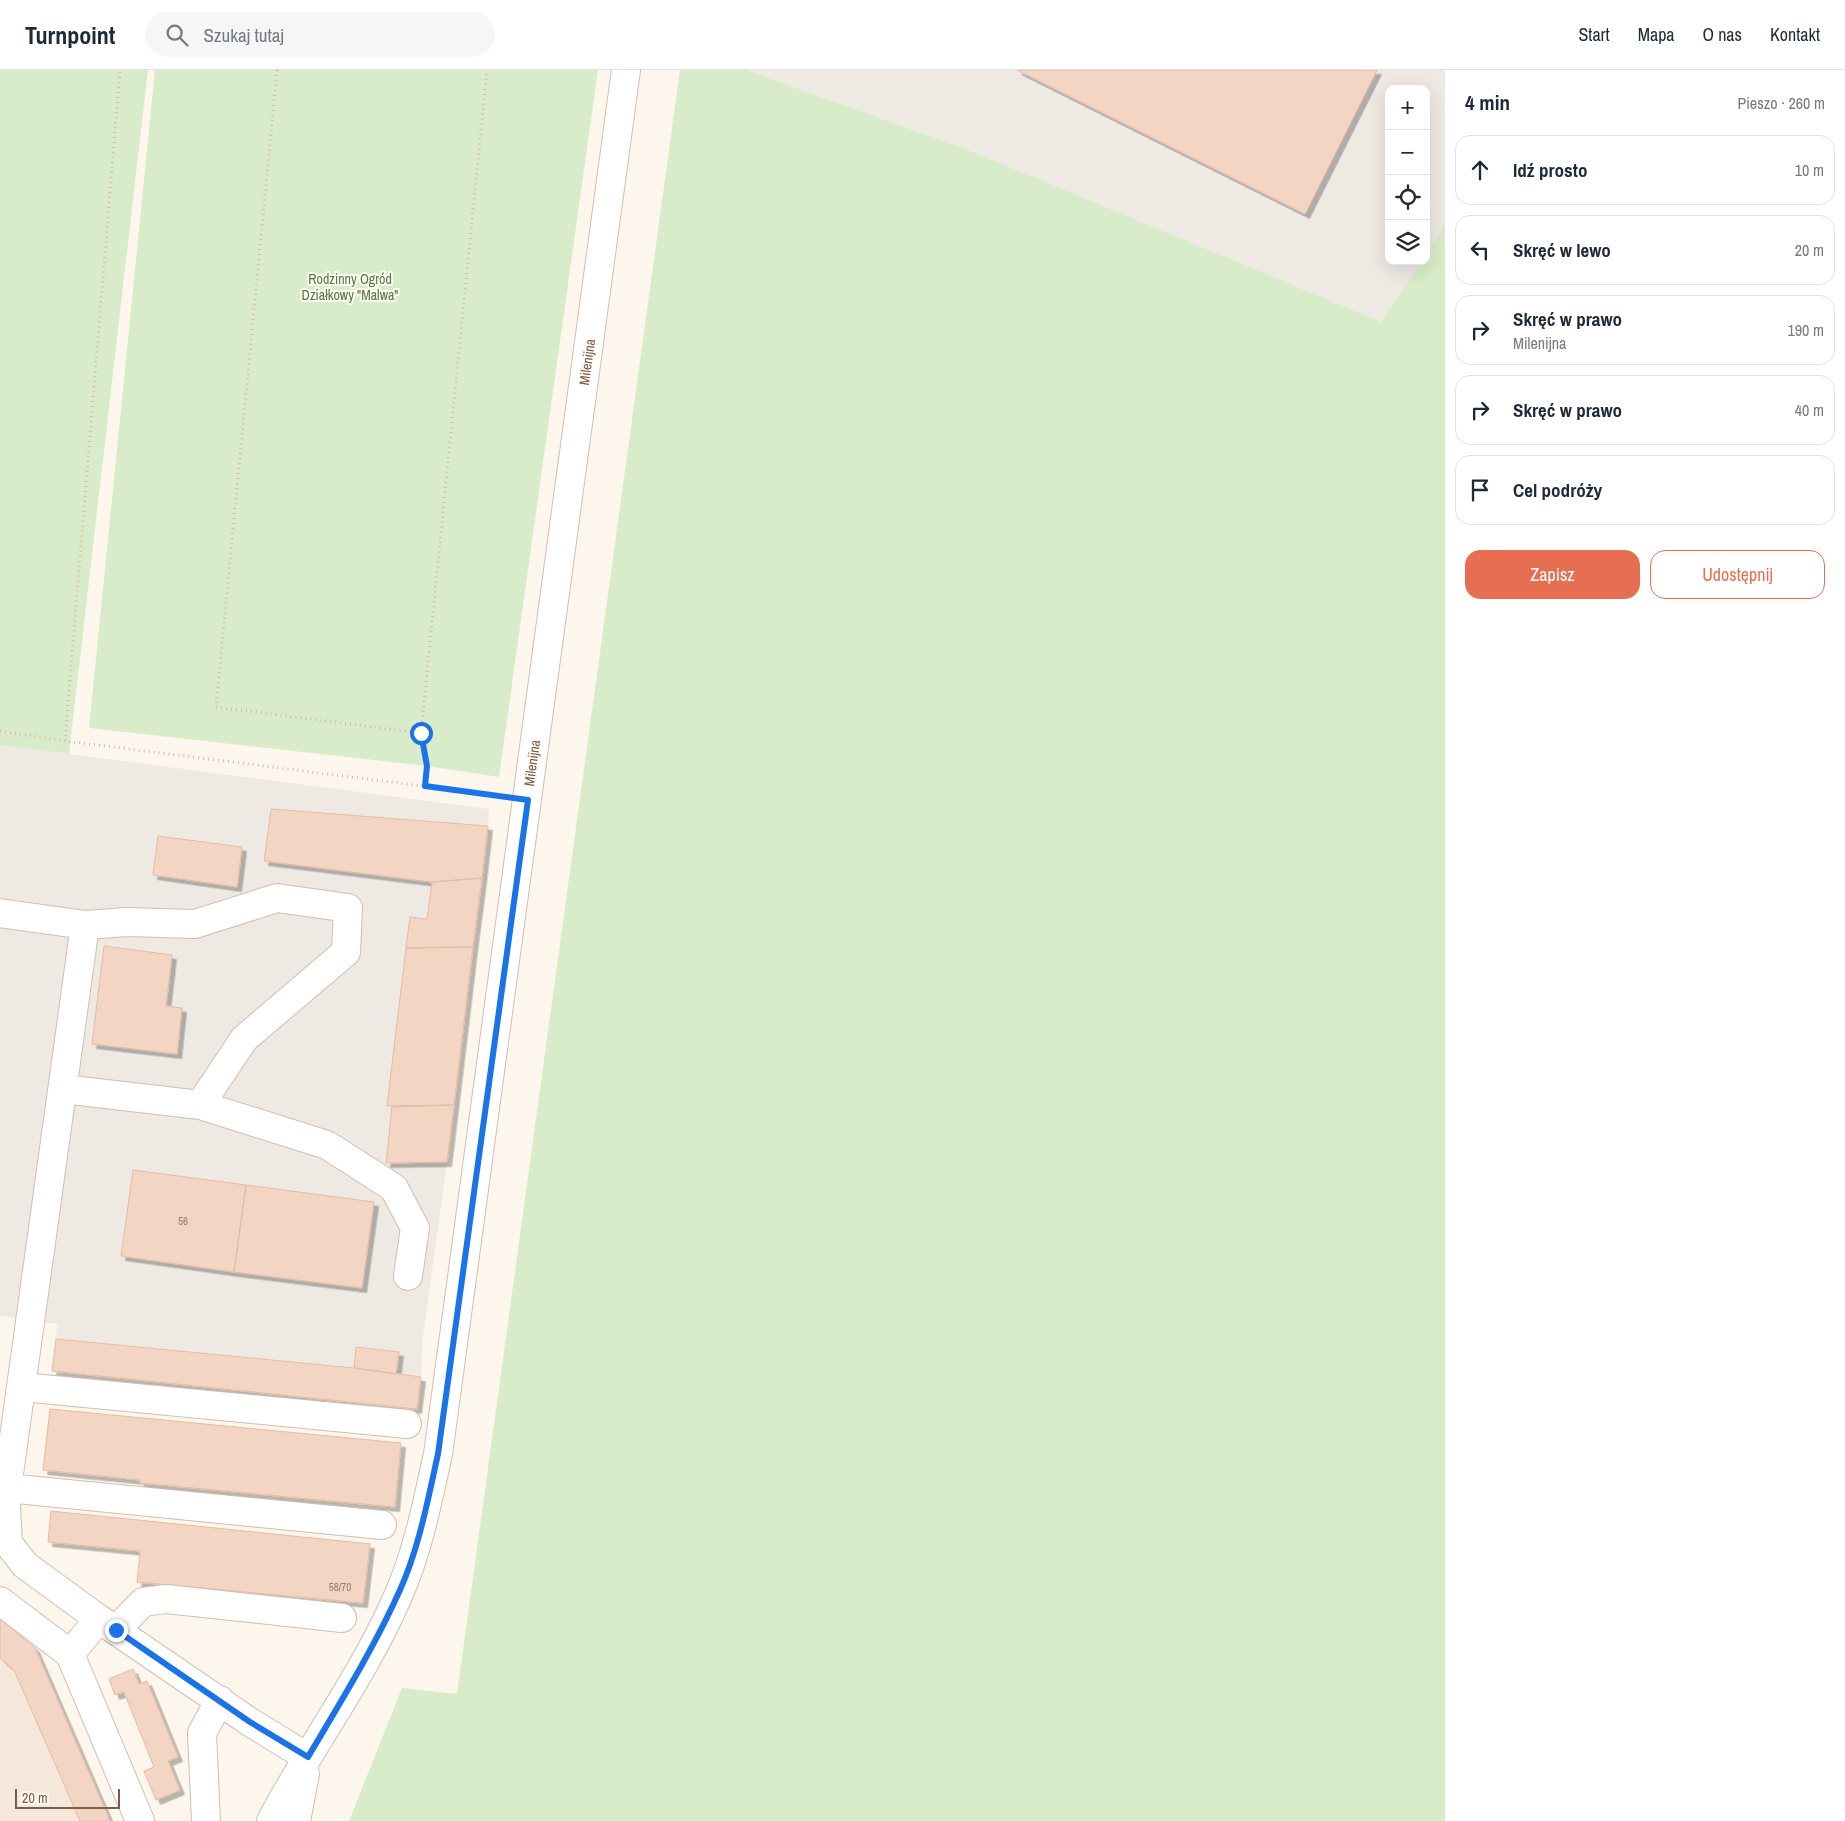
<!DOCTYPE html>
<html lang="pl">
<meta charset="utf-8">
<style>
body{margin:0;font-family:"Archivo Narrow",sans-serif;background:#f6f6f7;color:#1f2937}
.controls{position:absolute;right:15px;top:15px;display:grid;overflow:hidden;border-radius:10px;box-shadow:0 5px 20px #0002}
.controls button{width:45px;height:45px;display:grid;place-items:center;padding:0;border:0;border-bottom:1px solid #e0e1e3;background:#fff;color:#1f2937;font:25px sans-serif}
.scale{position:absolute;left:15px;bottom:12px;width:105px;box-sizing:border-box;padding-left:5px;border:2px solid #7a5c4d;border-top:0;font-size:14px;line-height:18px;white-space:nowrap;color:#7a5c4d;-webkit-text-stroke:4px #fffaf3;paint-order:stroke}
.stop{position:absolute;width:15px;height:15px;margin:-11px;border:4px solid #1a73e8;border-radius:50%;background:#fff}
.stop.end{background:#1a73e8;border-color:#fff;box-shadow:0 1px 5px #0008}
.list{margin:0;padding:0;list-style:none}
h2{display:flex;justify-content:space-between;align-items:center;height:65px;margin:0;padding:0 20px;font-size:21px}
h2 small{font-size:16px;font-weight:400;color:#747a83}
.list li{display:grid;grid-template-columns:32px 1fr auto;gap:15px;align-items:center;box-sizing:border-box;height:70px;margin:0 10px 10px;padding:0 10px;border:1px solid #e0e1e3;border-radius:15px}
.list b{display:block;font-size:19px;white-space:nowrap}
.list p{margin:0;font-size:16px;white-space:nowrap;color:#747a83}
.list em{font-size:16px;font-style:normal;color:#747a83}
.actions{display:flex;gap:10px;padding:15px 20px}
.actions a{flex:1;padding:11px 0;border:1px solid #e76f51;border-radius:15px;text-align:center;font-size:18px;color:#e76f51}
.actions .main{background:#e76f51;color:#fff}
.icon{flex:none;width:28px;height:28px;fill:none;stroke:currentColor;stroke-width:2;stroke-linecap:round;stroke-linejoin:round}
.map{position:relative;flex:none;width:1445px;height:1751px;overflow:hidden}
header{display:flex;align-items:center;gap:30px;box-sizing:border-box;height:70px;padding:0 25px;background:#fff;border-bottom:1px solid #e0e1e3}
header strong{font-size:24px}
nav{display:flex;gap:28px;margin-inline-start:auto;font-size:18px}
.search{width:350px;height:45px;background:#f6f6f7;display:flex;align-items:center;gap:12px;box-sizing:border-box;padding:0 18px;border-radius:28px;color:#747a83;font-size:19px}
main{display:flex}
aside{flex:1;background:#fff}
.map>svg:first-child{display:block}
.residential{fill:#f5e8da}
.industrial{fill:#efe9e4}
.green{fill:#d8ecc9}
.building{fill:#f3d5c3;stroke:#e6bba3;filter:url(#shadow)}
.lines{fill:none;stroke-linecap:round;stroke-linejoin:round}
.minor-casing{stroke:#d1beb0;stroke-width:30}
.path{stroke:#d9b8a5;stroke-width:3;stroke-dasharray:1 4;stroke-linecap:butt}
.minor{stroke:#fff;stroke-width:28}
.route{stroke:#1a73e8;stroke-width:6}
.labels{text-anchor:middle;dominant-baseline:central;stroke-width:4;stroke-linejoin:round;paint-order:stroke}
.number-label{font-size:11px;fill:#987a6a}
.park-label{font-size:14px;fill:#537a41;stroke:#fffaf3}
.street-label{font-size:14px;fill:#7a5c4d;stroke:#fffaf3}
</style>
<header>
<strong>Turnpoint</strong>
<div class="search"><svg class="icon" aria-label="search" viewBox="0 0 24 24"><circle cx="10" cy="10" r="6"/><path d="M15 15l6 6"/></svg>Szukaj tutaj</div>
<nav><a>Start</a><a>Mapa</a><a>O nas</a><a>Kontakt</a></nav>
</header>
<main>
<div class="map">
<svg width="1445" height="1751" viewBox="0 0 1445 1751">
<defs>
<filter id="shadow"><feDropShadow dx="4.5" dy="4.5" stdDeviation="0" flood-color="#0004"/></filter>
</defs>
<rect width="100%" height="100%" fill="#fdf6ec"/>
<path class="residential" d="M0,1588l14,12 66,151h-80z"/>
<path class="industrial" d="M746,0h699v154l-19,29v-164h-37v172h32l-40,62 -415,-174z
M0,675l489,64 -1,17 -41,336 -24,175 -2,40 -67,-9 -298,-29 2,-15 -58,-8z"/>
<path class="green" d="M0,0h148l-79,684 -69,-9z
M155,0h443l-99,707 -72,-11 -338,-38z
M680,0h66l220,79 415,173 40,-61h5v-8l19,-29v1597h-1096l53,-133 55,6z"/>
<path class="building" d="M1017,0h360l-72,144z
M271,739l217,17 -6,52 -50,4 -168,-21z
M158,766l84,11 -5,40 -84,-12z
M482,808l-9,69 -67,1 4,-31 17,2 5,-37z
M104,876l68,9 -6,51 16,2 -5,46 -85,-10z
M473,877l-19,158 -67,1 19,-158z
M454,1035l-7,57 -61,1 6,-56z
M133,1100l113,15 -12,87 -113,-16z
M246,1115l128,17 -12,86 -128,-16z
M56,1269l298,29 67,9 -4,32 -365,-38z
M356,1277l43,5 -3,22 -42,-6z
M50,1339l351,34 -6,64 -255,-24v-3l-97,-10z
M51,1441l319,33 -7,59 -226,-21 3,-31 -92,-9z
M0,1549l35,29 75,173h-30l-66,-151 -14,-12z
M133,1599l6,15 8,-3 31,76 -10,4 12,29 -24,10 -12,-29 10,-4 -30,-75 -9,3 -6,-16z"/>
<g class="lines">
<defs>
<path id="minor" d="M0,843l85,12 -78,563 -1,19
M85,855l42,-3 68,2 82,-26 71,10 -2,44 -102,87 -44,66
M63,1019l137,16 127,40 67,43 21,40 -7,48
M22,1317l385,37
M7,1418l375,37
M0,1435l6,2 2,36 17,22 74,54 151,103 57,35
M0,1531l70,53 70,167
M116,1560l27,-28 23,-3 176,19
M70,1584l29,-35
M206,1751l-4,-88 18,-33
M271,1751c41,-78 96,-150 130,-232 18,-43 27,-90 37,-135l188,-1384
M296,1751l9,-47"/>
</defs>
<use href="#minor" class="minor-casing"/>
<path class="path" d="M277,0l-61,637 205,26
M0,661l65,10 430,54
M65,671l55,-671
M425,716l2,-20 -6,-33 66,-663"/>
<use href="#minor" class="minor"/>
</g>
<g class="lines">
<path class="route" d="M116,1560l134,92 58,35c32,-54 66,-109 92,-167 19,-42 28,-91 38,-136l90,-654 -103,-14 2,-20 -6,-33"/>
</g>
<g class="labels">
<g class="number-label">
<text x="183" y="1151">56</text>
<text x="340" y="1517">58/70</text>
</g>
<g class="park-label">
<text x="350" y="209">Rodzinny Ogród<tspan x="350" dy="16">Działkowy "Malwa"</tspan></text>
</g>
<g class="street-label">
<text transform="translate(587 292) rotate(-82)">Milenijna</text>
<text transform="translate(532 693) rotate(-82)">Milenijna</text>
</g>
</g>
</svg>
<div class="controls">
<button>+</button>
<button>−</button>
<button><svg class="icon" aria-label="locate" viewBox="0 0 24 24"><circle cx="12" cy="12" r="6"/><path d="M12 2v4M12 18v4M2 12h4M18 12h4"/></svg></button>
<button><svg class="icon" aria-label="layers" viewBox="0 0 24 24"><path d="M12 4l9 5-9 5-9-5zM3 14l9 5 9-5"/></svg></button>
</div>
<div class="scale">20 m</div>
<div class="stop" style="left:421px;top:663px"></div>
<div class="stop end" style="left:116px;top:1560px"></div>
</div>
<aside>
<h2>4 min<small>Pieszo · 260 m</small></h2>
<ul class="list">
<li><svg class="icon" aria-label="ahead" viewBox="0 0 24 24"><path d="M12 20V5M6 11l6-6 6 6"/></svg><div><b>Idź prosto</b></div><em>10 m</em></li>
<li><svg class="icon" aria-label="left" viewBox="0 0 24 24"><path d="M17 20v-9H6M10 6l-5 5 5 5"/></svg><div><b>Skręć w lewo</b></div><em>20 m</em></li>
<li><svg class="icon" aria-label="right" viewBox="0 0 24 24"><path d="M7 20v-9h11M14 6l5 5-5 5"/></svg><div><b>Skręć w prawo</b><p>Milenijna</p></div><em>190 m</em></li>
<li><svg class="icon" aria-label="right" viewBox="0 0 24 24"><path d="M7 20v-9h11M14 6l5 5-5 5"/></svg><div><b>Skręć w prawo</b></div><em>40 m</em></li>
<li><svg class="icon" aria-label="arrive" viewBox="0 0 24 24"><path d="M6 21V4h12l-3 4 3 4H6"/></svg><div><b>Cel podróży</b></div></li>
</ul>
<div class="actions"><a class="main">Zapisz</a><a>Udostępnij</a></div>
</aside>
</main>
